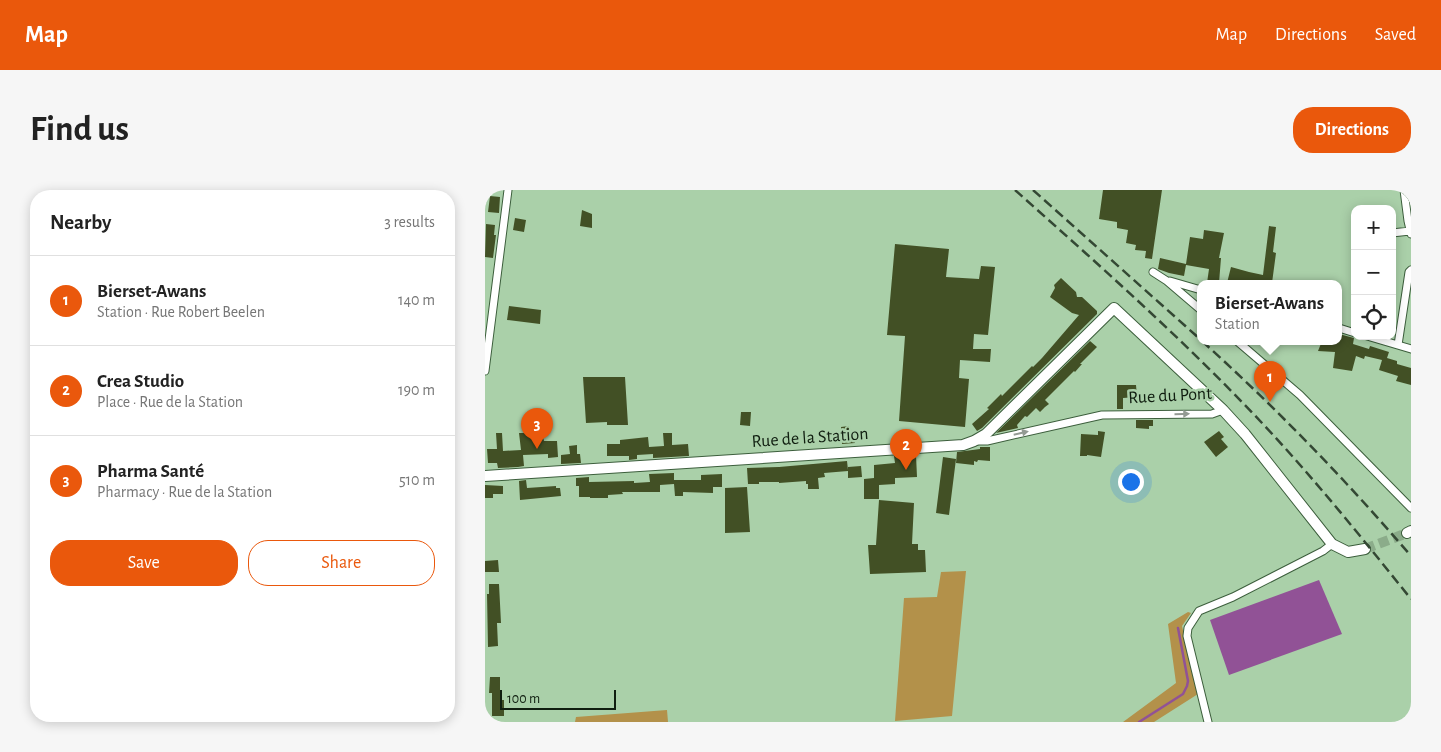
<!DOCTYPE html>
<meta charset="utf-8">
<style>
body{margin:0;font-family:"Alegreya Sans",sans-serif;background:#f6f6f6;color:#222}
.controls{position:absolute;right:15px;top:15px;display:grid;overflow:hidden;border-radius:10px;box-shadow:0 2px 12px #0003}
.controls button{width:45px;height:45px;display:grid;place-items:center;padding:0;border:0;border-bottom:1px solid #e0e0e0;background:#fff;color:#222;font:25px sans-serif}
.scale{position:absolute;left:15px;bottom:12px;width:116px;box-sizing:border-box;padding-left:5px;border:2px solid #101e10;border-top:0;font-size:14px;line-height:18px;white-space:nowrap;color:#101e10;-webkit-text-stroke:4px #aad0a9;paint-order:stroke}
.you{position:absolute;left:645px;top:291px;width:18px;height:18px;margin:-12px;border:4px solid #fff;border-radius:50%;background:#1a73e8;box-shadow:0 0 0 8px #1a73e833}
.badge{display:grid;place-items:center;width:32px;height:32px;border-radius:50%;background:#ea580c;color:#fff;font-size:16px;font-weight:700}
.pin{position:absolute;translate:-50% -41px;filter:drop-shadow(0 1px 2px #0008)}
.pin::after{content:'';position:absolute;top:26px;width:18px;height:15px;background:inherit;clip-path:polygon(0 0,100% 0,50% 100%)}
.popup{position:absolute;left:712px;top:90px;width:145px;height:65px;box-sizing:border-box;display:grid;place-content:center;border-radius:10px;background:#fff;filter:drop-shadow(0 1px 4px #0005);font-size:16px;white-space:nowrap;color:#767676}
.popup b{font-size:19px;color:#222}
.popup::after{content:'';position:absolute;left:50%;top:100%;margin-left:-10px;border:10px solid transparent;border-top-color:#fff}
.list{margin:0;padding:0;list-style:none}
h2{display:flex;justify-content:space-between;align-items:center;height:65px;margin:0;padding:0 20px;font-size:21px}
h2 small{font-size:16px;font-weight:400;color:#767676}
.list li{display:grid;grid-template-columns:32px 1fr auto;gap:15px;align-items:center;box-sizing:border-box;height:90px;padding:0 20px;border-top:1px solid #e0e0e0}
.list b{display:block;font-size:19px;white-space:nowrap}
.list p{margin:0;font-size:16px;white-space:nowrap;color:#767676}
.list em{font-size:16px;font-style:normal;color:#767676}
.actions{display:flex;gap:10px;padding:15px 20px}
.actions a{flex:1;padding:11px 0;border:1px solid #ea580c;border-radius:20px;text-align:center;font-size:18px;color:#ea580c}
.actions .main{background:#ea580c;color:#fff}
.icon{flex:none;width:28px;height:28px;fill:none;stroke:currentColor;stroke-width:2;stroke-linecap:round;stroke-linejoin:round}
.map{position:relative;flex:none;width:926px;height:532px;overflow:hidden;border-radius:20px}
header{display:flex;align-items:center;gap:30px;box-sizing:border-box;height:70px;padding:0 25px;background:#ea580c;color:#fff}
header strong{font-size:24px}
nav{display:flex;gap:28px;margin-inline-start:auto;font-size:18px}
.intro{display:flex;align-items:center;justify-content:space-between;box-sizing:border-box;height:120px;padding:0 30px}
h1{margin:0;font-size:35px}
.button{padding:12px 22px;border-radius:20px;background:#ea580c;color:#fff;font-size:18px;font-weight:700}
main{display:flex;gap:30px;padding:0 30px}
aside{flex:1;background:#fff;border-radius:20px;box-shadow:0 2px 12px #0003}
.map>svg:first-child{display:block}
.green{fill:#b3914a}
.water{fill:#915296}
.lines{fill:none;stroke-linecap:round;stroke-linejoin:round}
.stream{stroke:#915296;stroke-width:2.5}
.building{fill:#425025}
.secondary-tunnel{stroke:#8bac8a;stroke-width:10;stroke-dasharray:10 5;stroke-linecap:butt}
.street-casing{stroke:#3c5e3c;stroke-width:9}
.secondary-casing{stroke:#3c5e3c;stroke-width:12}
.street{stroke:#fff;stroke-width:7}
.secondary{stroke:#fff;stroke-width:10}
.rail{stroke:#344834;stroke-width:2.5;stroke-dasharray:10 5;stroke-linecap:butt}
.oneway{fill:#939a93}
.labels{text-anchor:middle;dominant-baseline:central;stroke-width:5;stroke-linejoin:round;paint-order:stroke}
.street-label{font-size:18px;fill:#101e10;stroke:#aad0a9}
</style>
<header>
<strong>Map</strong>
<nav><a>Map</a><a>Directions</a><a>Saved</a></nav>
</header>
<div class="intro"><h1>Find us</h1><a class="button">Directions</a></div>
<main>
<aside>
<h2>Nearby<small>3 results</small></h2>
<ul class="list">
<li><span class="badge">1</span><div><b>Bierset-Awans</b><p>Station · Rue Robert Beelen</p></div><em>140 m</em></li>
<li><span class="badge">2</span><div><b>Crea Studio</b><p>Place · Rue de la Station</p></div><em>190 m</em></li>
<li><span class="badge">3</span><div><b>Pharma Santé</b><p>Pharmacy · Rue de la Station</p></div><em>510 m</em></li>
</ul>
<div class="actions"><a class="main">Save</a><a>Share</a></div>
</aside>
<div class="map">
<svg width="926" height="532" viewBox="0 0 926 532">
<rect width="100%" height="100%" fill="#aad0a9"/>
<path class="green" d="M481,381l-14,145 -57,5 9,-123 33,-1 4,-25z
M703,422l3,1 -9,13 16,68 -44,28h-31l53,-39 -8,-59z
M182,520l1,12h-93l1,-5z"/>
<path class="water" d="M834,390l23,54 -113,41 -19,-55z"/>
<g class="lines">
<path class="stream" d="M654,532l44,-28 4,-8 1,-5 -10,-53"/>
</g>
<path class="building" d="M618,0h59l-10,69 -7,-1 1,-7 -11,-1 1,-5 -10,-2 2,-13 -11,-2v-6l-18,-3z
M5,6l10,1 -1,16 -11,-1z
M97,20l10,4v14l-12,-2z
M30,28l11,2 -2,12 -11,-2z
M1,34l9,1 -1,10h2l-3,23 -8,-1z
M784,36l7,1 -3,25 3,1 -4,30h-45l4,-16 18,5 14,3z
M719,40l20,3 -5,25h2l-2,25h-12l2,-14 -23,-4 -2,11 -15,-3 -11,-4 2,-11 26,6 4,-27 13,2z
M410,54l54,5 -3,28 33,2 2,-13 14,1 -7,68 -14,-1 -1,15h18l-1,13 -30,-2 -1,18 10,1 -4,48 -66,-6 6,-85 -18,-1z
M576,88l15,14 1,5h5l15,14v3l-115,114 -5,3 -5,-7 17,-15 -2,-1 14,-14 1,2 30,-30 1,1 9,-9 37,-43 -7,-2 -22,-16 5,-9 -1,-3z
M24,116l32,4 -1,14 -33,-4z
M854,144l15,4 -1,6 16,5 1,-3 19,6 -2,6 10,3v3l14,4v17l-15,-4 2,-5 -19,-6 3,-10 -17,-4 -1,3 -8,-3 -4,15 -19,-3 2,-16 -17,-1 4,-10h17z
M605,151l7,6 -17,17h2l-7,8 -1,-1 -29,29 4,4 -4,3 -5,5 -4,-4 -9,9 -2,-1 -8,9 1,3 -22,5z
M98,187h42l3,48h-21v-3l-21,1z
M632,195h19l1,12 -14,1v11h-6z
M256,222h10l-1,14 -10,-1z
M41,229h6l1,19 10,-1 1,4h13l1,16 -10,1v-4l-25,1 1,11 -6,1 -20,1 -1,-5h-9l-1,-14h10l-1,-16h6l1,18 18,-1 -2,-17h7z
M651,230h17v6h-4v3l-13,-1z
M364,236v8l5,-1 1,10 -13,1 -1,-17z
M613,241l7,1 -4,25 -14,-2v1h-7l1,-22 17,1z
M734,241l5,6 -3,2 7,8 -12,10 -12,-15z
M178,243h9v12l16,-1 1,12 -36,2v-4l-16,1v4l-8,1v-4h-22v-12h13v-4l28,-3 1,10 15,-1z
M92,255v9h3l1,9 -20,1v-9l9,-1 -1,-8z
M495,257h10v14l-12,-1 -1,2 -3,-1v4l-18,-2 1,-11 23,-3z
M431,265l1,22 -22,1v6l-16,1v14h-15v-20l10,-1v-13l21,-2 -1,-7z
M458,267l13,2 -7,56 -13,-2z
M362,271l1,9v-3l13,-1 1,11 -14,1v-7l-24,2 1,4 -7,1 1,11h-11v-5h-2v-3l-27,2v-1h-20v2h-11l-1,-16 32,-1z
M189,283v7h27v-5l21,-1v13h-9v6l-30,-1v4h-8l-1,-12 -14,1v7h-38l1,2 -15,1v3h-18v-1h-11v-11h-3v-8l13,-1v5l45,-1v2l16,-1 -1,-8z
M41,290l1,8 29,-2v2h4l1,8 -41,4 -1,-19z
M0,295l18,1v8h-10v4h-8z
M262,297l3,45 -25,1v-45z
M394,310l35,3 -2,41h6v6h7l1,22 -56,2 -2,-29h8z
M13,370l1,12h-14v-11z
M4,394h10l2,39h-4l1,23 -10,1 -1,-53h2z
M5,487h10v23h4v16h-12v-23h-3z"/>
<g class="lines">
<path class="secondary-tunnel" d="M880,359l42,-16"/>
<defs>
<path id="street" d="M919,0l4,31 3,13
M907,43l18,-2
M668,82l14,9 34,29
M685,91l31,9
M854,138l16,5
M882,146l44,13
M752,151l63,54 111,113
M913,155l11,-73 2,-2
M0,181l23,-181
M491,251h11l115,-26 110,-1 11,-4
M723,532l-21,-86 1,-8 11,-17 34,-14 90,-46 9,-7"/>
<path id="secondary" d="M0,286l478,-31 11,-4 12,-7 128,-126 109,102 22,24 87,110 16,8 17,-3
M922,343l4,-2"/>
</defs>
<use href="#street" class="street-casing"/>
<use href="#secondary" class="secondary-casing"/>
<use href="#street" class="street"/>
<use href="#secondary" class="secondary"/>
<path class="rail" d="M530,0c93,83 187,166 270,258 44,49 85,100 126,151
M548,0l168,150
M717,151c74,67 144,139 209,215"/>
</g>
<defs><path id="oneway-solid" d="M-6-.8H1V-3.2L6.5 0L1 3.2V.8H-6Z" transform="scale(1.25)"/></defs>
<g class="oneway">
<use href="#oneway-solid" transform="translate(697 224) rotate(-1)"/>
<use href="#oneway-solid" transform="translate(536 243) rotate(-13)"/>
</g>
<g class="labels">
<g class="street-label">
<text transform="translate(685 206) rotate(-3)">Rue du Pont</text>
<text transform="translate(325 248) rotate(-4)">Rue de la Station</text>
</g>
</g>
</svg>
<div class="controls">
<button>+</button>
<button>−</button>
<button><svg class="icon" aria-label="locate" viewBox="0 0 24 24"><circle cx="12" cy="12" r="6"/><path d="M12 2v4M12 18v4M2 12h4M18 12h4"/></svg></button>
</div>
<div class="scale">100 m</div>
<div class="you"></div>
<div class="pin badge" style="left:785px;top:212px">1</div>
<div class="popup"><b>Bierset-Awans</b>Station</div>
<div class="pin badge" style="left:421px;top:280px">2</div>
<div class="pin badge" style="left:52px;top:259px">3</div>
</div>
</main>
